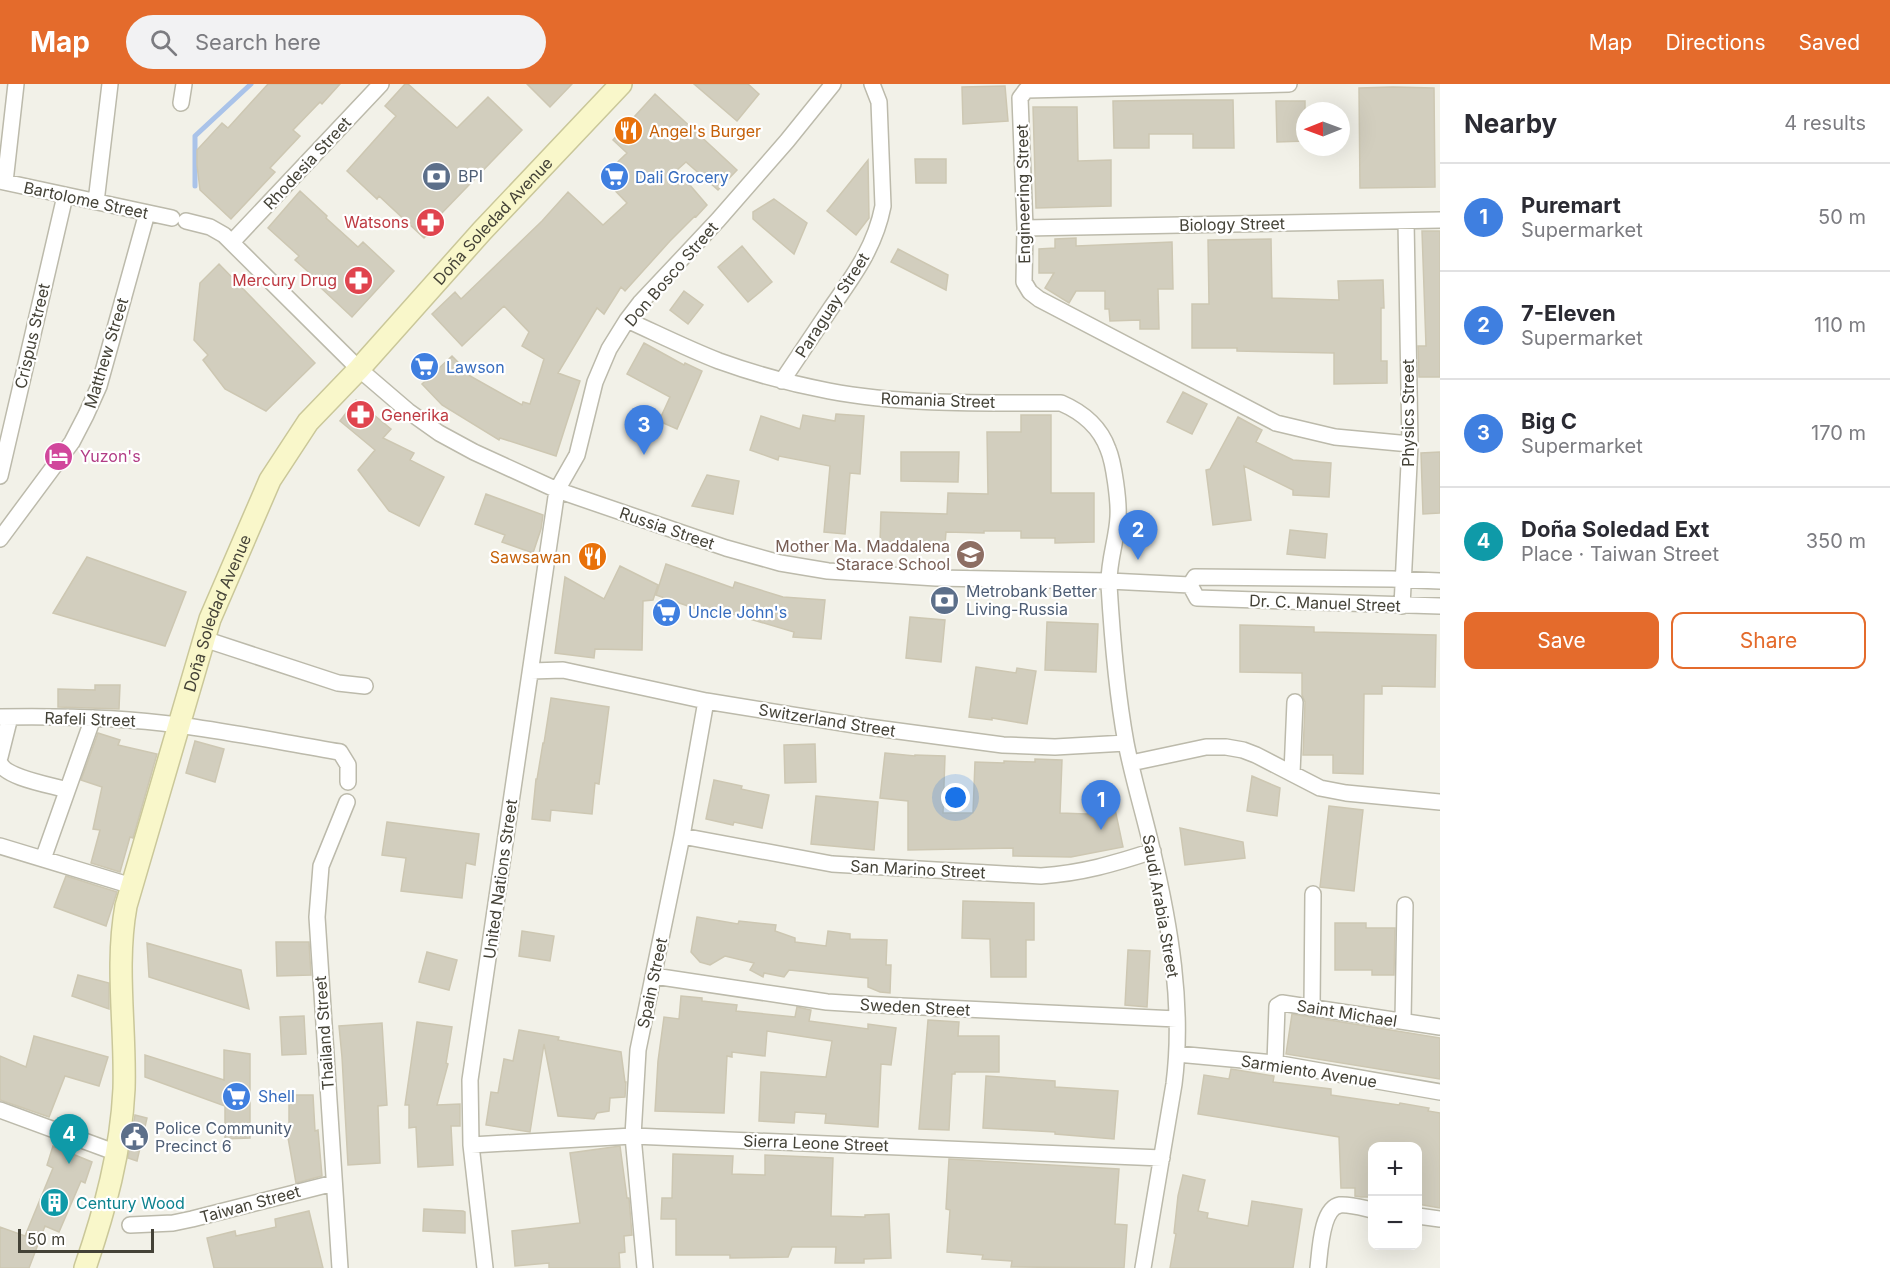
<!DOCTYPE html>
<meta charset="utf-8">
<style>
body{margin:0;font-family:Inter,sans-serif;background:#f2f2f3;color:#2b2b33}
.controls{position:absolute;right:18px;bottom:18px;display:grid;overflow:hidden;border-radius:12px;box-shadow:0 6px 24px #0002}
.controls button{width:54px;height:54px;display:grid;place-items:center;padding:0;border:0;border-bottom:2px solid #e1e1e2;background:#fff;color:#2b2b33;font:30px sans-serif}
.compass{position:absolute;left:1296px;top:18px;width:54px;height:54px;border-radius:50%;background:#fff;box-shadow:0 6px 24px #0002;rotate:269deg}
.scale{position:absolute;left:18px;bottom:15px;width:136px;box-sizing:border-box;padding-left:6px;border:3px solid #444237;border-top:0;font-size:16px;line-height:21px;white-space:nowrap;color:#444237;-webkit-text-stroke:4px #fff;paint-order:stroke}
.you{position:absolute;left:956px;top:714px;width:21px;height:21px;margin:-15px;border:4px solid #fff;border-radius:50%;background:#1a73e8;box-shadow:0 0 0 9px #1a73e833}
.badge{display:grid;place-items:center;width:39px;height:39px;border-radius:50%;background:#e46b2c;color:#fff;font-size:20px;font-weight:700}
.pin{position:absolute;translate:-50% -50px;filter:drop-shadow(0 2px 3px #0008)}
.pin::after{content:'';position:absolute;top:32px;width:21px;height:18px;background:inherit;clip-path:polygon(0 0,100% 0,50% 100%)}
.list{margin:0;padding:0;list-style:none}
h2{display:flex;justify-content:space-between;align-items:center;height:78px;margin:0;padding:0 24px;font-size:26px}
h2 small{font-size:20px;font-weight:400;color:#7c7c81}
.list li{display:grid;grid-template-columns:39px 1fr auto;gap:18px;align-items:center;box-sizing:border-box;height:108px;padding:0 24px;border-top:2px solid #e1e1e2}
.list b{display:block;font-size:22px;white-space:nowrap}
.list p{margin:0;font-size:20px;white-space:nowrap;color:#7c7c81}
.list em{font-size:20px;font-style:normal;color:#7c7c81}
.actions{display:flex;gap:12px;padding:18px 24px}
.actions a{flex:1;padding:14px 0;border:2px solid #e46b2c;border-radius:12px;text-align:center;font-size:21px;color:#e46b2c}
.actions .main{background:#e46b2c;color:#fff}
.icon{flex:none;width:33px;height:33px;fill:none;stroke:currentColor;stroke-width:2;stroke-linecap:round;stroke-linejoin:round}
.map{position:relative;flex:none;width:1440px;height:1184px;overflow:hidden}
header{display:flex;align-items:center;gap:36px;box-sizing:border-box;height:84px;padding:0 30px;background:#e46b2c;color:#fff}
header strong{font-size:28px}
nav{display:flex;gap:33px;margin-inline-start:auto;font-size:21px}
.search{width:420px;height:54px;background:#f2f2f3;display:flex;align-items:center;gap:15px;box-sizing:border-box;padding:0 21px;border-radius:33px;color:#7c7c81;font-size:22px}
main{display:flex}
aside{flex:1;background:#fff}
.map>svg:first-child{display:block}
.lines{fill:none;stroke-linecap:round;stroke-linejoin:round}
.stream{stroke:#aac3e9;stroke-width:5}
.building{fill:#d2cebe;stroke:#cdc7b2;stroke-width:1.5}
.minor-casing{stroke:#bcbaab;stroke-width:18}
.secondary-casing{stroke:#cac799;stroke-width:24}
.minor{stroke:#fff;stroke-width:15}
.secondary{stroke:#f9f7ca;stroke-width:21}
.labels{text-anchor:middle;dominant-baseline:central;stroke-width:4.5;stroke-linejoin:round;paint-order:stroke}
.food-label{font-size:16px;fill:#c56008;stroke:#fff;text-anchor:start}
.street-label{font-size:16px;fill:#444237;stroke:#fff}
.service-label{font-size:16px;fill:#4e5e75;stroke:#fff;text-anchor:start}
.shop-label{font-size:16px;fill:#366cbe;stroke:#fff;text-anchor:start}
.health-label{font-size:16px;fill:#be3a42;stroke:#fff;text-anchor:end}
.hotel-label{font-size:16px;fill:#b23c85;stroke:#fff;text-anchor:start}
.education-label{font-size:16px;fill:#785e54;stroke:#fff;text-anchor:end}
.culture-label{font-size:16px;fill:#0d838f;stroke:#fff;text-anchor:start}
</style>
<header>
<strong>Map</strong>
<div class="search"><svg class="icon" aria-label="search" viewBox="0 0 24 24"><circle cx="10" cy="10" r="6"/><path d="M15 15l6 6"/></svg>Search here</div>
<nav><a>Map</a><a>Directions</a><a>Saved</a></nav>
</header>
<main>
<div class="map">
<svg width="1440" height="1184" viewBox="0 0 1440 1184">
<rect width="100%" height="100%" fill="#f2f1e8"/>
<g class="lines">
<path class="stream" d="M195,102v-50l56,-52"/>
</g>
<path class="building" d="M268,0h72l-18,20 -2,-2 -27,28 7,6 -30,32 5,4 -44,47 -31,-29 -3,-25v-15l25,-27 6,5z
M405,0h3l49,44 31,-31 34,33 -82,85 3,3 -19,20 -45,-42 -2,3 -30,-28 49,-55 -11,-10z
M527,0h45l-22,23z
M694,0h54l11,10 -22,27z
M1005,2l3,35 -45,3 -1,-37z
M1393,3l41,1 1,99 -75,1 -1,-100z
M655,10l82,76 -19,20 -32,-28 -9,8 30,35 -11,12 -1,-1 -25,25 -45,50 -4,-4 -17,27 -7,-6 -39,65 22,8 -24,75 -56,-18 -1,2 -57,-35 -20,-21 30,-28 13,13 -2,3 59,33 1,-3 7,2 14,-45 -22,-13 7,-14 -25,-26 -42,40 -30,-32 23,-22 6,7 81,-78 26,-29 35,33 24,-22 -25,-26 25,-24 -14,-13z
M1185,16h48l1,48h-41v-14h-44v14h-35l-1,-47z
M1276,17h29v40l-28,1z
M1033,23h44l1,54 33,-1v46l-75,2z
M915,75h31v24h-30z
M868,76l1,58 -13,17 -29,-24z
M300,107l27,25 -1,2 32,29 5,-5 31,29 -42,46 -31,-29 2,-3 -28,-25 4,-4 -31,-28z
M774,115l33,24 -13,31 -41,-35v-7z
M1422,147h18v146h-21l-1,-31h8z
M1076,154v8l96,-4 1,47h-15l1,40h-19v-9l-30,1 -1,-12h-4v-18h-29l-7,12 -24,-15 9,-15h-15v-24l16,-1v-9z
M1271,155l1,59 67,2 -1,-19 45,-1 1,28h-3v53h6v22l-53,1v-31l-97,-2v-3h-45v-44h17l-1,-64z
M742,162l30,36 -24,20 -30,-35z
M898,165l50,26 -2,15 -55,-28z
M219,180l96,99 -49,48 -41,-22 -22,-29 5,-5 -14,-15 6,-57z
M684,207l19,14 -15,19 -18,-14z
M644,259l40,22 1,-2 17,8 -25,58 -18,-8 11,-24 -43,-23z
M1183,308l24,12 -15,30 -25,-12z
M356,316l35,29 -8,9 31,15 -4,7 34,17 -25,49 -30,-15 -31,-41 17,-20 -35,-29z
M836,330l28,2 -4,58 -10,-1 -5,61 -21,-2 6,-66 -51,-10 -1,4 -28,-10 11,-34 39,13 3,-14 32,6z
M1021,331h30v78h43v49l-39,1v-5h-34v-7h-37v2l-38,-1 -1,12 -65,-2 1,-30 66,2 1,-21 40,1 -1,-62h34z
M1238,333l24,13 -6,12 37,18 38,3 -2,34 -36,-2v-5l-49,-24 7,54 -38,5 -7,-55 4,-1z
M901,368h58l-1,30 -57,-1z
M1440,368v61l-17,1 -2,-61z
M707,391l32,6 -6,33 -41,-8z
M486,410l57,21 -2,14 -8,24 -31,-11 3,-7 -30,-11z
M1290,446l37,4 -2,24 -38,-4z
M87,473l99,35 -21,54 -112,-33z
M666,480l67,24 2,-6 48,15 42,3 -4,39 -28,-2 1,-5 -78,-23 -2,6 -58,-20z
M620,482l38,19 -5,15 -10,1 -1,49 -47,-1 -1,9 -39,-5 10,-76 39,22z
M910,533l35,3 -4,42 -35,-4z
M1047,538l51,2 -2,48 -51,-2z
M1240,541l74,2v5l122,3 -1,52 -53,-1v8h-18l-1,80 -30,-1v-18h-30l2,-53 -3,-7v-22l-62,-1z
M976,583l40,6 1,-5 19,3 -9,53 -35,-6v2l-23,-3z
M95,601h25l-1,24 -61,-2v-18l37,1z
M551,614l58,9 -10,77 -4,-1 -3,31 -41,-4 -1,11 -18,-2 4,-40h1l6,-36h1z
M98,649l22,7 -2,5 39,9 -24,84 -3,-1 -10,35 -29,-9 9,-33 -7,-1 9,-42 -21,-7z
M195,657l29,8 -9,33 -29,-9z
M815,660l1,38 -31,1 -1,-38z
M885,669l30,3v-1l30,1 -2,57h30l2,-51 29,1v-2l31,1v-3l27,1 -2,53 27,1 28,-5 8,38 -52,10 -58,-1v-8l-105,2v-49l-28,-3z
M1252,692l28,12 -3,28 -30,-5z
M714,696l28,6 -1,3 28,6 -7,33 -28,-6 -1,3 -27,-6z
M816,712l62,6 -4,48 -63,-6z
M1329,722l34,4 -9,81 -34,-4z
M387,738l92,12 -4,31 -9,-2 -4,35 -61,-7 5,-33 -24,-3z
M1180,744l63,14 2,16 -60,7z
M66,792l51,16 -11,34 -52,-19z
M963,817l71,2v37h-8v37h-35l-1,-38 -28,-1z
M697,833l41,7 1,-3 37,4 -1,6 20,7v4l31,4 2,-15 22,3v5l37,1 -1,25h5l-1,28 -10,-1 -12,-5v-9l-79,-8 -5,7 -20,-4 -1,4 -13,-7 4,-7 -29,-7 -15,9 -10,-3 -9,-10z
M1335,839h31v5h29l-1,47h-22v-5h-37z
M522,847l32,5 -4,25 -31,-5z
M276,858h33l2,33 -34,1z
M147,859l94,27 8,39 -100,-32z
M1128,866l22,1 -3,56 -22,-2z
M427,868l30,8 -8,30 -30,-8z
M78,891l31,8v26l-37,-13z
M681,912l21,2v3l35,4 -1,6 59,6 2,-10 14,3 -2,11 59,8v-5l28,4 -5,37 -10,-1 -3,63 -53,-4 1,-9 -31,-2 -1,11 -35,-2 2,-49 65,5 6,-36 -65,-10 -2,25 -33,-4v5l-5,-1 -3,57 -69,-2 3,-50 6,-44 15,2z
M1292,930l148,24v41l-154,-25z
M304,932l2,38 -24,1 -2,-38z
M928,936l31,2 -1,14h41v36h-44v2h-3l-3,56 -30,-1z
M417,938l35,5 -6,36 2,1 -11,41 23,-1v22h-9l2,39 -35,2 -2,-40 -7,1v-23h-4z
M382,939l5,82 -9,1 2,57 -32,2 -6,-108 -3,-31z
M519,946l40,7 -1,3 63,12 4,30h1l-1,15 -15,1 -1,13 -12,2 -3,6 -36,-3 -14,-72 -14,88 -44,-7 5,-33 7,1 6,-34 9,2z
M34,952l74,21 -9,29 -34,-10 -16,41 -49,-17v-44l26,11z
M224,966l26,4v84l-25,1v-33l-80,-29v-22l79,25z
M1231,985l43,7 -1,6 58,7v6l68,10 1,-2 29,5 -1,3 12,2v95l-22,-4v-58h-17l-23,-3 1,3h-7v51h-11l-6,-1v-8h-14l-2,-51 -141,-23 6,-39 25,4z
M986,992l69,5v6l63,4 -4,48 -59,-5v-2l-72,-4z
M289,1011h24l2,36 3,-1 4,46 -26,7 -9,-51h2z
M135,1031l12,3 -10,43 -9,-3z
M53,1062l39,16 -7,21 -4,-2 -22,51 -14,-6 -16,42h-29v-41l25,9 28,-68 -6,-3z
M620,1062l7,52h2l3,37 -8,1 1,16 -6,1 1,15h-71v-5l-34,3 -3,-35 68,-8 -10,-70z
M673,1070l60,2 -1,18 33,1v-20l68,3 -2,58 34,1v-2l24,-1 2,44 -27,1v4h-29l1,-16h-44l-4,10 -58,1v-3h-54v-36h-15l1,-21h10z
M949,1075l170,10 -4,55 12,1 -3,43 -113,-1 1,-6 -30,-2 1,-4 -36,-3 3,-42 -4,-1z
M1183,1091l22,5 -7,31 10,2 -1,5 41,8 4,-25 50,8 -9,59h-123l6,-34 -2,-1 4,-37z
M424,1125l39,2 2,1v21l-42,-2z
M309,1127l14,57h-109l-7,-30 28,-7 1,5 40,-9 -1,-8z"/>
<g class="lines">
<defs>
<path id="minor" d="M1289,0l-263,6 -6,8 5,130 -1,54 6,10 9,7 237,124 59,14 75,7
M181,19l3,-19
M0,97l172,37
M5,98l11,-98
M96,118l14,-118
M186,137l24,6 14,8 135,134 49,42 31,22 35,19 83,38 169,58 54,15 48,8 108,7 173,3 81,4
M1025,144l415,-8
M232,158l149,-158
M627,236c31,14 61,29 92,41 36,13 73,23 110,30 73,14 157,12 232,12 21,9 39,24 47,46 6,14 11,53 10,68 -1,22 -10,45 -9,68 3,50 8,109 17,158 7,36 18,71 26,106 18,77 32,157 22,235l-31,184
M782,297c16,-24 33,-49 49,-73 23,-33 44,-61 52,-102l-4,-104 -7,-18
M0,392l65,-280
M0,455l72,-97 14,-27 13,-29 48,-173
M1190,501l7,13 243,8
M1190,501l5,-8 197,2 48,2
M1402,522l8,-162 -4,-223
M204,555l134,44 27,3
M531,587l32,-1 143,31 155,25 142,19 52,2 71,-4
M0,633c59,-1 119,0 178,8 54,7 108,18 162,27l8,13v17
M0,673l10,-40
M0,679c6,15 51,22 67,27
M1131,679l75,-16h20l17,3 13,5 64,33 26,5 94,9
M1292,689l3,-71
M682,752l150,28 209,12c42,-3 72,-12 112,-25
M0,762l132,40
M43,775l50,-141
M654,892l173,26 32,2 318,15
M1312,923l1,-113
M1403,937l2,-116
M1177,970l98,9 165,29
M1275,979l2,-57 5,-3 158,24
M0,1026l117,43
M471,1061l162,-9 529,22
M1418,1132l22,3
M130,1141l43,-2 19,-4 142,-36
M340,1184l-23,-351 4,-51 26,-64
M485,1184l-14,-123 -1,-65 87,-590 20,-35 18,-73 14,-33 18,-29 13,-17 78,-83 69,-79 46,-57
M645,1184l-12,-132 5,-86 44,-214 24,-135
M1318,1184c2,-16 3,-60 22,-63 9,-1 23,3 32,5"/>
<g id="secondary">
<path id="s1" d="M85,1184c20,-58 36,-117 39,-179 2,-60 -9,-123 2,-183l84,-287 60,-139 38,-58 51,-53 123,-138 139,-147"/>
</g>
</defs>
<use href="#minor" class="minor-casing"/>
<use href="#secondary" class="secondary-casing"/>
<use href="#minor" class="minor"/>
<use href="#secondary" class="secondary"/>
</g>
<defs>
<symbol id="restaurant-disc" viewBox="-11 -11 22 22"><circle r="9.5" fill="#e8710a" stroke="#fff"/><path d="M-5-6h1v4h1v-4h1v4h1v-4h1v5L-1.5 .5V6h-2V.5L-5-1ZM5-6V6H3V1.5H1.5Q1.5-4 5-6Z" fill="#fff"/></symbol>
<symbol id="bank-disc" viewBox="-11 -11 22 22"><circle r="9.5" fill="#5c6f8a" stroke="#fff"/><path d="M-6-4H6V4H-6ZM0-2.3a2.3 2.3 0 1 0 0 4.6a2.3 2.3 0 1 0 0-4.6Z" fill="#fff"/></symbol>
<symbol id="supermarket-disc" viewBox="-11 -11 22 22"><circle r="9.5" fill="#3f7fe0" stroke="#fff"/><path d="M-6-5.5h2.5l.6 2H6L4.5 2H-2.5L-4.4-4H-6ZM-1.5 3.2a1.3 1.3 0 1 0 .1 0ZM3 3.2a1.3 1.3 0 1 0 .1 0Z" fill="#fff"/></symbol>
<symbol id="pharmacy-disc" viewBox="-11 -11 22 22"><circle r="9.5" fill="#e0444e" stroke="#fff"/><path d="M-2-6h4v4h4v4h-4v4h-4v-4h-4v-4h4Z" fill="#fff"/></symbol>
<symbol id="hotel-disc" viewBox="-11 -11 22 22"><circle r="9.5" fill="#d1479c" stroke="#fff"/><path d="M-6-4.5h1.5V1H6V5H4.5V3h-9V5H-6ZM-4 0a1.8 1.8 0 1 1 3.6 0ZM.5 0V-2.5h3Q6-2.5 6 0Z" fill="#fff"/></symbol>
<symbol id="school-disc" viewBox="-11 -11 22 22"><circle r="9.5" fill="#8d6e63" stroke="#fff"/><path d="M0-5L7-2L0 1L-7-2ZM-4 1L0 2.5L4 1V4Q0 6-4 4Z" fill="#fff"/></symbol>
<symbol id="civic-disc" viewBox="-11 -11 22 22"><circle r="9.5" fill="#5c6f8a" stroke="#fff"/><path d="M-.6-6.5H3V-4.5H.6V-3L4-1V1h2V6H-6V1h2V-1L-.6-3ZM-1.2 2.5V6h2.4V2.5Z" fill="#fff"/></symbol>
<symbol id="building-disc" viewBox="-11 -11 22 22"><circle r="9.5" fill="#0f9aa8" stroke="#fff"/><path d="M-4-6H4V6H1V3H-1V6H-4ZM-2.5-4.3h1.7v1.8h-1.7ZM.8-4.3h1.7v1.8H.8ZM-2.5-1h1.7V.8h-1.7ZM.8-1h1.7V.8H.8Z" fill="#fff"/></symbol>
</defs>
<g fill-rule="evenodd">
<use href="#restaurant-disc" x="612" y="30" width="33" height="33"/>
<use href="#bank-disc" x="420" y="76" width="33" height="33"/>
<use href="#supermarket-disc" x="598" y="76" width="33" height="33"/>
<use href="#pharmacy-disc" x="414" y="122" width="33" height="33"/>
<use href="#pharmacy-disc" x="342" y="180" width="33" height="33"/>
<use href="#supermarket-disc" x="408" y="266" width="33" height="33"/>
<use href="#pharmacy-disc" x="344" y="314" width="33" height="33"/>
<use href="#hotel-disc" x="42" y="356" width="33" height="33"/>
<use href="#school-disc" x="954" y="454" width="33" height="33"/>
<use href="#restaurant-disc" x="576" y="456" width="33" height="33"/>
<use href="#bank-disc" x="928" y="500" width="33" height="33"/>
<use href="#supermarket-disc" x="650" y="512" width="33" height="33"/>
<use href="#supermarket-disc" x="220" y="996" width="33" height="33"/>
<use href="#civic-disc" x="118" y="1036" width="33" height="33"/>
<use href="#building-disc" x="38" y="1102" width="33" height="33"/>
</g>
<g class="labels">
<g class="food-label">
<text x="649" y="47">Angel's Burger</text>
<text x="571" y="473" text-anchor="end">Sawsawan</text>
</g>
<g class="street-label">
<text transform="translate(307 79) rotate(-47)">Rhodesia Street</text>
<text transform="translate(1023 110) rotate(-91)">Engineering Street</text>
<text transform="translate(86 116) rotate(12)">Bartolome Street</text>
<text stroke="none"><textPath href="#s1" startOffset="1160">Doña Soledad Avenue</textPath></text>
<text transform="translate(1232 140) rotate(-1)">Biology Street</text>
<text transform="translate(671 190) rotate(-49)">Don Bosco Street</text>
<text transform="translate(832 221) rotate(-57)">Paraguay Street</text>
<text transform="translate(32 252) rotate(-77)">Crispus Street</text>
<text transform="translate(106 269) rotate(-73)">Matthew Street</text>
<text transform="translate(938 316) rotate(2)">Romania Street</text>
<text transform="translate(1408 329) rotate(-90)">Physics Street</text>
<text transform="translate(667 444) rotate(19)">Russia Street</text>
<text transform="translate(1325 519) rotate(2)">Dr. C. Manuel Street</text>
<text stroke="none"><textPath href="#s1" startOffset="674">Doña Soledad Avenue</textPath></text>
<text transform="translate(90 635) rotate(2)">Rafeli Street</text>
<text transform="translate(827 636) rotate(9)">Switzerland Street</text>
<text transform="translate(918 785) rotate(3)">San Marino Street</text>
<text transform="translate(500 795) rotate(-82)">United Nations Street</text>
<text transform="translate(1161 822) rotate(80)">Saudi Arabia Street</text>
<text transform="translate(652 899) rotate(-78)">Spain Street</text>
<text transform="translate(915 923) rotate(3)">Sweden Street</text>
<text transform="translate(1347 929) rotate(9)">Saint Michael</text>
<text transform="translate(324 949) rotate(-94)">Thailand Street</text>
<text transform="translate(1309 987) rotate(9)">Sarmiento Avenue</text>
<text transform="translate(816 1059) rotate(2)">Sierra Leone Street</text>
<text transform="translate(250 1120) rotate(-15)">Taiwan Street</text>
</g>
<g class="service-label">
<text x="458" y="92">BPI</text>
<text x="966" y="507">Metrobank Better<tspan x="966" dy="18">Living-Russia</tspan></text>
<text x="155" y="1044">Police Community<tspan x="155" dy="18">Precinct 6</tspan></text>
</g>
<g class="shop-label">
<text x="635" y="93">Dali Grocery</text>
<text x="446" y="283">Lawson</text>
<text x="688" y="528">Uncle John's</text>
<text x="258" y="1012">Shell</text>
</g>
<g class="health-label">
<text x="409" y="138">Watsons</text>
<text x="337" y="196">Mercury Drug</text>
<text x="381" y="331" text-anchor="start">Generika</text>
</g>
<g class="hotel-label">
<text x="80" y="372">Yuzon's</text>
</g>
<g class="education-label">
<text x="950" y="462">Mother Ma. Maddalena<tspan x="950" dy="18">Starace School</tspan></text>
</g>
<g class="culture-label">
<text x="76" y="1119">Century Wood</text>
</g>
</g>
</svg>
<div class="controls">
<button>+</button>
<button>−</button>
</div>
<svg class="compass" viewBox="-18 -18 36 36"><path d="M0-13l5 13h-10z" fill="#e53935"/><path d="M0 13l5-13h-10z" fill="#7c7c81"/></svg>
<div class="scale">50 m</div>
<div class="you"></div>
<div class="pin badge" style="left:1101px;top:746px;background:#3f7fe0">1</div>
<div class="pin badge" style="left:1138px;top:476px;background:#3f7fe0">2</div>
<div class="pin badge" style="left:644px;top:371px;background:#3f7fe0">3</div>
<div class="pin badge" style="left:69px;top:1080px;background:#0f9aa8">4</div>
</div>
<aside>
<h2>Nearby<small>4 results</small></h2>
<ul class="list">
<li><span class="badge" style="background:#3f7fe0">1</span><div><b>Puremart</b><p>Supermarket</p></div><em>50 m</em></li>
<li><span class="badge" style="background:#3f7fe0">2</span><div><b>7-Eleven</b><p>Supermarket</p></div><em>110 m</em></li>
<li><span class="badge" style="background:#3f7fe0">3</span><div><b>Big C</b><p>Supermarket</p></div><em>170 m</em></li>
<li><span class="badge" style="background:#0f9aa8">4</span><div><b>Doña Soledad Ext</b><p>Place · Taiwan Street</p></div><em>350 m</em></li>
</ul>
<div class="actions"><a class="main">Save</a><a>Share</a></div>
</aside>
</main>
